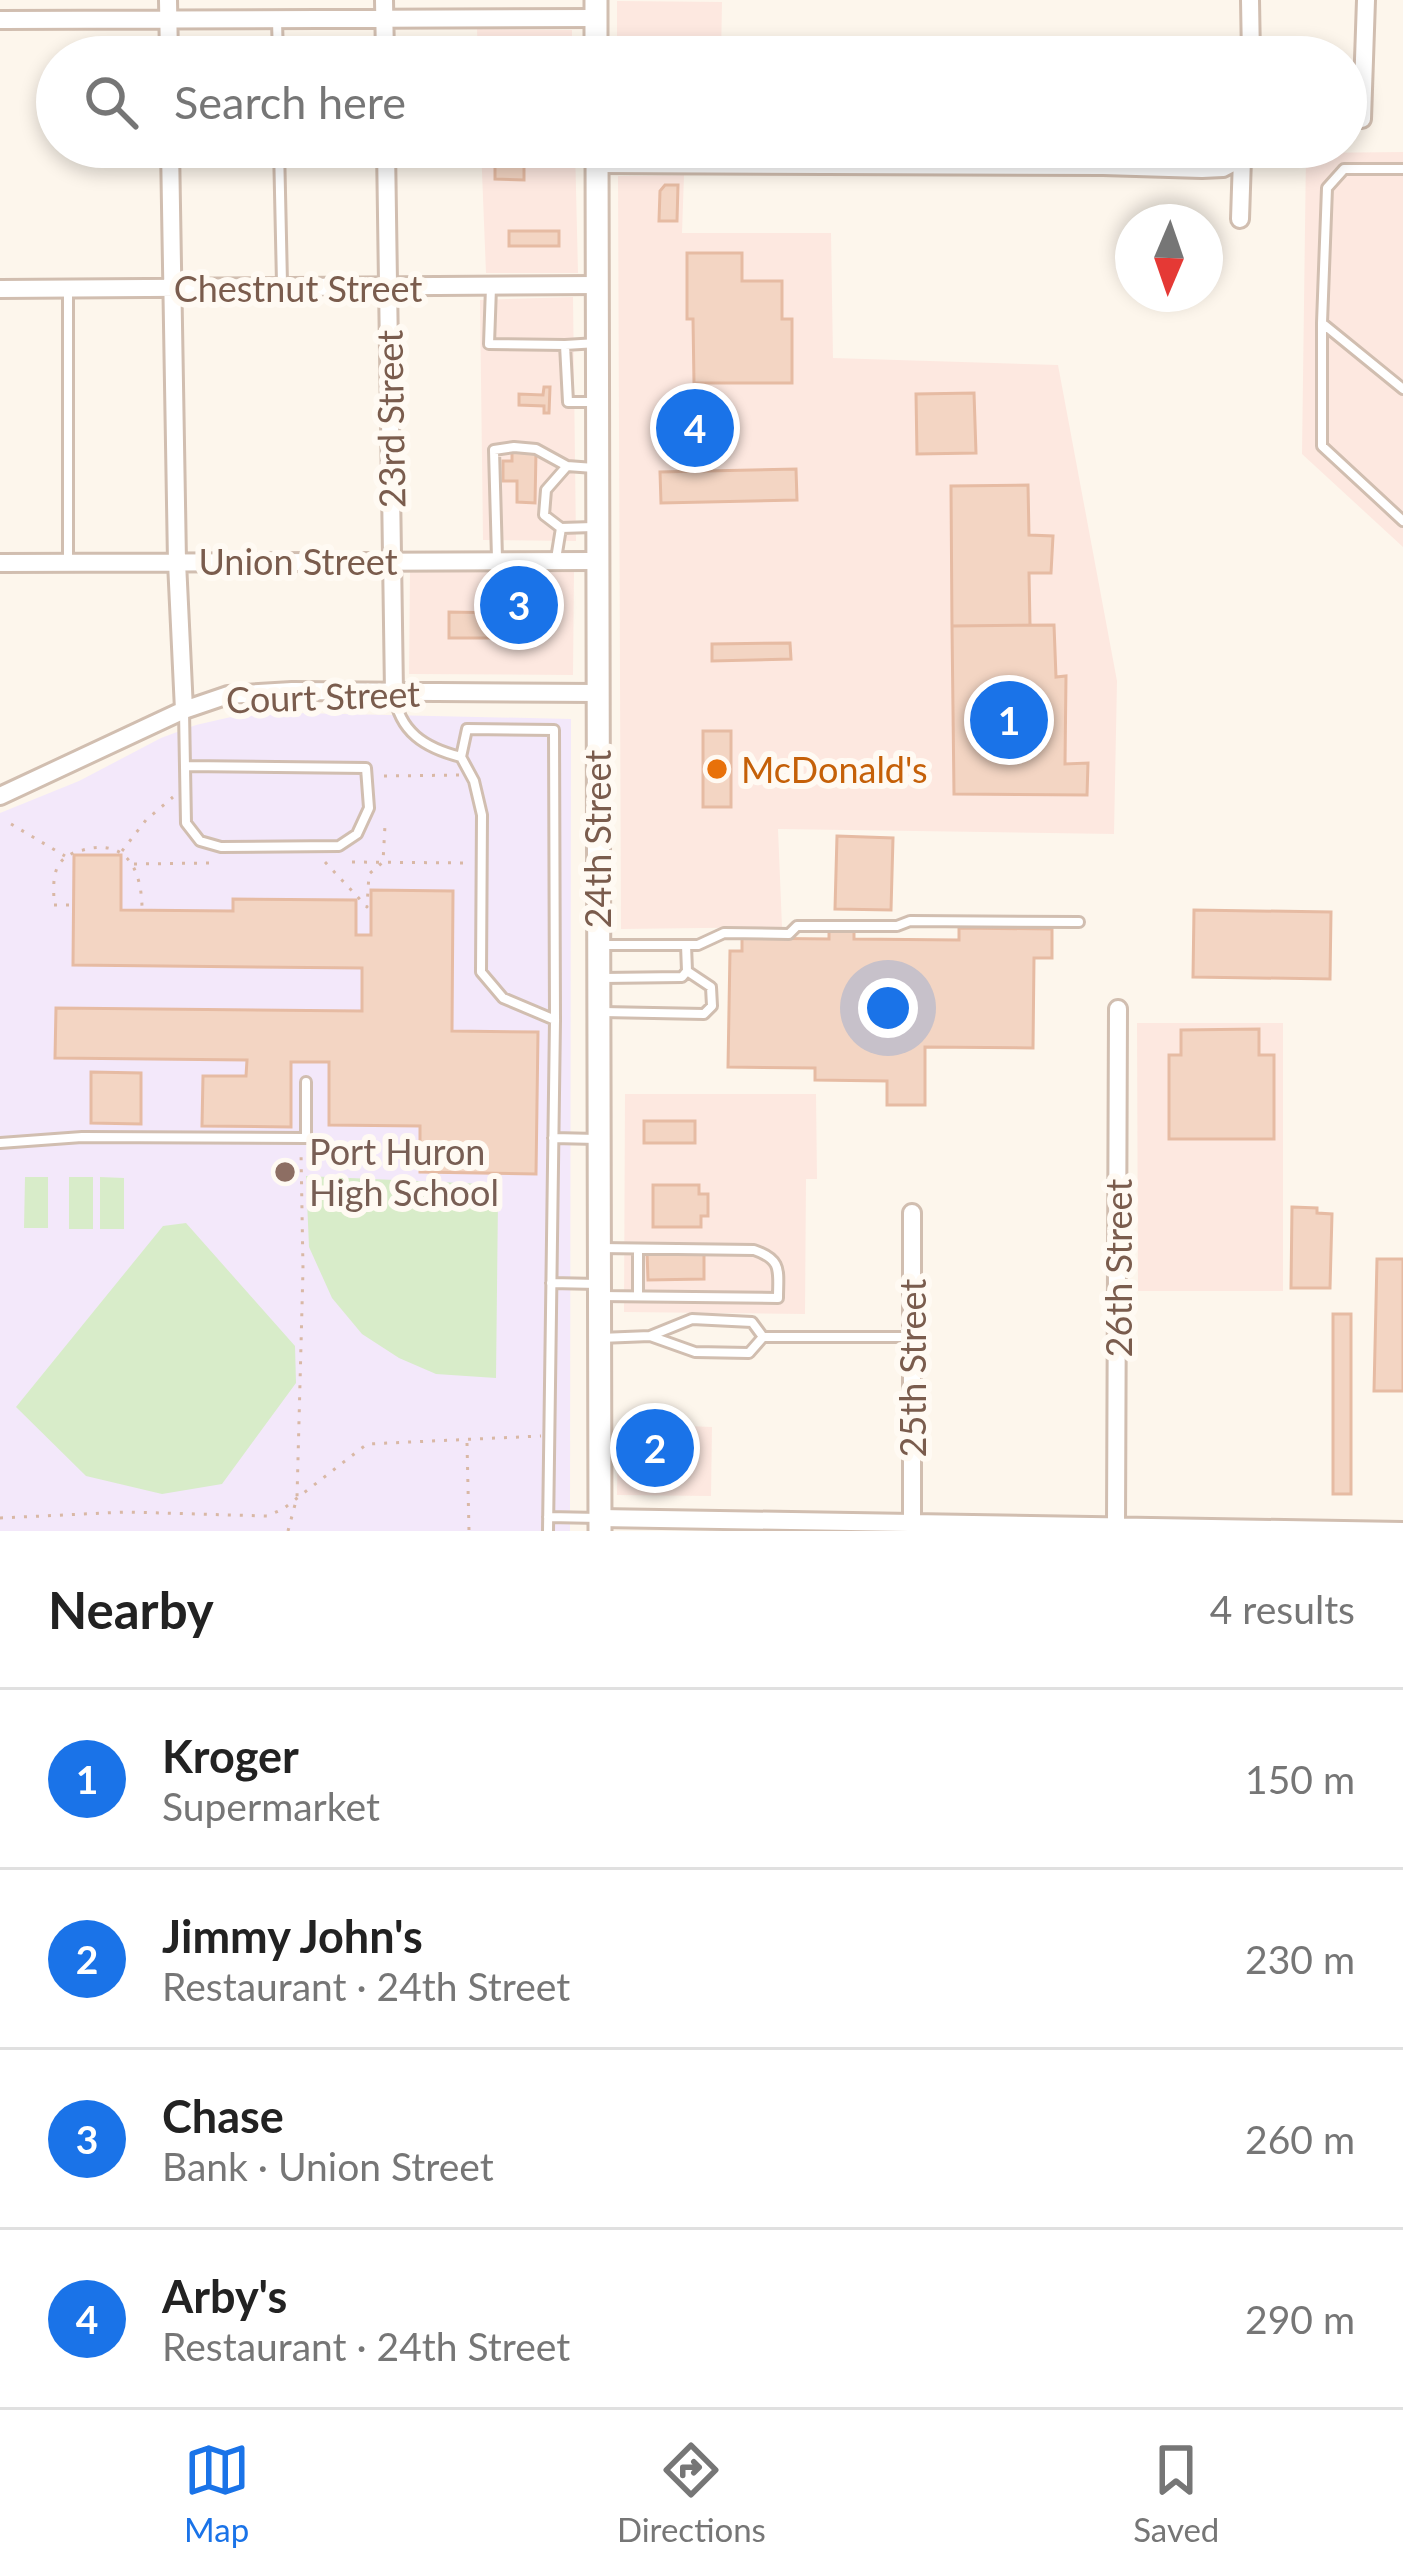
<!DOCTYPE html>
<meta charset="utf-8">
<style>
body{margin:0;font-family:Lato,sans-serif;background:#f2f2f2;color:#222}
.compass{position:absolute;left:1115px;top:204px;width:108px;height:108px;border-radius:50%;background:#fff;box-shadow:0 6px 18px #0003;rotate:182deg}
.you{position:absolute;left:888px;top:1008px;width:42px;height:42px;margin:-30px;border:9px solid #fff;border-radius:50%;background:#1a73e8;box-shadow:0 0 0 18px #1a73e833}
.badge{display:grid;place-items:center;width:78px;height:78px;border-radius:50%;background:#1a73e8;color:#fff;font-size:39px;font-weight:700}
.pin{position:absolute;translate:-50% -50%;border:6px solid #fff;box-shadow:0 3px 12px #0006}
.list{margin:0;padding:0;list-style:none}
h2{display:flex;justify-content:space-between;align-items:center;height:156px;margin:0;padding:0 48px;font-size:51px}
h2 small{font-size:39px;font-weight:400;color:#767676}
.list li{display:grid;grid-template-columns:78px 1fr auto;gap:36px;align-items:center;box-sizing:border-box;height:180px;padding:0 48px;border-top:3px solid #e0e0e0}
.list b{display:block;font-size:45px;white-space:nowrap}
.list p{margin:0;font-size:39px;white-space:nowrap;color:#767676}
.list em{font-size:39px;font-style:normal;color:#767676}
.icon{flex:none;width:66px;height:66px;fill:none;stroke:currentColor;stroke-width:2;stroke-linecap:round;stroke-linejoin:round}
.map{position:relative;flex:none;width:1403px;height:1531px;overflow:hidden}
.search{position:absolute;background:#fff;box-shadow:0 6px 18px #0003;left:36px;right:36px;top:36px;height:132px;display:flex;align-items:center;gap:30px;box-sizing:border-box;padding:0 42px;border-radius:66px;color:#767676;font-size:45px}
.sheet{height:876px;background:#fff}
nav{display:flex;justify-content:space-around;align-items:center;box-sizing:border-box;height:168px;border-top:3px solid #e0e0e0;background:#fff;font-size:33px;color:#767676}
nav a{display:grid;justify-items:center;gap:6px}
nav .on{color:#1a73e8}
.map>svg:first-child{display:block}
.commercial{fill:#fde8e0}
.education{fill:#f3e8fa}
.green{fill:#d8ecc9}
.building{fill:#f3d5c3;stroke:#e6bba3;stroke-width:3}
.lines{fill:none;stroke-linecap:round;stroke-linejoin:round}
.service-casing{stroke:#d1beb0;stroke-width:14}
.minor-casing{stroke:#d1beb0;stroke-width:22}
.tertiary-casing{stroke:#d1beb0;stroke-width:27}
.path{stroke:#d9b8a5;stroke-width:3;stroke-dasharray:3 9;stroke-linecap:butt}
.service{stroke:#fff;stroke-width:8}
.minor{stroke:#fff;stroke-width:16}
.tertiary{stroke:#fff;stroke-width:21}
.food-dot{fill:#e8710a;stroke:#fffaf3;stroke-width:4.5}
.education-dot{fill:#8d6e63;stroke:#fffaf3;stroke-width:4.5}
.labels{text-anchor:middle;dominant-baseline:central;stroke-width:12;stroke-linejoin:round;paint-order:stroke}
.street-label{font-size:36px;fill:#7a5c4d;stroke:#fffaf3}
.food-label{font-size:36px;fill:#c56008;stroke:#fffaf3;text-anchor:start}
.education-label{font-size:36px;fill:#785e54;stroke:#fffaf3;text-anchor:start}
</style>
<div class="map">
<svg width="1403" height="1531" viewBox="0 0 1403 1531">
<rect width="100%" height="100%" fill="#fdf6ec"/>
<path class="commercial" d="M617,1l105,1 -1,55h-104z
M477,29l95,1v27h-94z
M481,147h94l3,126h-92z
M1403,152v395l-101,-93 4,-301z
M684,175l-2,58h149l2,125 225,7 59,316 -3,153 -336,-5 4,98 -161,2 -3,-753z
M573,297l3,244 -93,-1 -3,-240z
M410,569l164,1 -1,105 -164,-1z
M1137,1023h146v268h-145z
M625,1094h191l1,85h-11l-1,135 -181,-2z
M618,1423l94,4 -1,69 -94,-1z"/>
<path class="education" d="M300,713l271,6 -1,812h-570v-718l79,-32 82,-43 35,-13 48,-11z"/>
<path class="green" d="M306,1176l177,8 15,15 -2,179 -60,-4 -37,-16 -37,-24 -30,-36 -23,-51z
M25,1177h23v51h-24z
M69,1177h24v52h-24z
M100,1177l24,1v51h-24z
M186,1223l109,123 1,37 -74,101 -60,10 -76,-18 -70,-69 147,-181z"/>
<path class="building" d="M496,44h29v13h-29z
M649,47h47v10h-47z
M495,147h29v33l-29,-1z
M665,185h13l-1,36h-18l1,-30z
M509,231h50v15h-50z
M687,253h55v28h40v38h10v64h-98l-1,-64h-6z
M544,387h6l-1,26h-5v-7l-25,-1v-11l24,1z
M974,393l2,60 -59,1 -1,-60z
M672,416h45v23l-44,1z
M512,451l24,1 -1,51 -18,-1v-21h-14v-20h9z
M796,469l1,31 -136,3 -1,-31z
M1028,485l1,50 24,1 -2,37h-22l1,52 -78,1 -1,-140z
M505,581l20,1v16h7v28h-38v12h-45v-26l56,1z
M1054,625l2,52 10,-1 -1,88 23,-1 -1,32 -133,-1 -2,-168z
M790,643l1,16 -79,2v-17z
M703,731h28v76h-28z
M837,836l56,2 -2,72 -56,-1z
M74,855h47v55l112,1v-12l123,1v35h15v-45l82,1 -1,140 86,1 -2,142 -116,-2v-46l-91,-1v-63h-38v65l-89,-1 1,-50h43l1,-16 -192,-2 1,-50 306,3v-43l-289,-3z
M1194,910l137,2 -1,67 -137,-2z
M829,928l25,1v10l105,1v-12l93,1v29h-18l-1,90 -108,-1v58h-38v-24l-72,-1v-12l-87,-1 2,-116h12v-13l87,1z
M1259,1029v26h15v84h-105v-84h12v-25z
M91,1072l50,1v51l-50,-1z
M644,1121h51v22h-51z
M653,1185h46v9h9v22h-7v11h-48z
M1292,1207l25,1v5l15,1 -2,74h-39z
M647,1252h57v27l-56,1z
M1377,1259h26v132h-29z
M1333,1314h18v180h-18z
M664,1433l1,30h-19v-29z"/>
<g class="lines">
<defs>
<path id="service" d="M277,21l1,36
M279,147l3,136
M491,287l-2,57 76,1
M68,291v272
M1322,323l5,-135 17,-19h59
M1403,389l-81,-66v123l81,75
M595,402h-27l-3,-57 32,-2
M561,528l-17,-13 2,-25 21,-24
M497,558l-3,-108 20,-3 22,2 31,17 27,2
M556,559l5,-31 32,-1
M394,693c5,39 31,55 67,64l13,24 8,34 -1,157 22,26 52,22
M184,711l2,112 14,18 21,6 118,-1 18,-12 12,-26 -3,-40 -181,-2
M461,757l6,-28 87,1 1,290 -7,511
M602,945h96l26,-12 65,1 8,-8h100l13,-5 169,1
M603,978l79,-1 5,-6 -1,-26
M603,1012l101,2 8,-8 -1,-19 -24,-16
M553,1138l44,1
M0,1143l82,-6 224,1v-56
M600,1248l154,2c29,10 24,21 24,48l-178,-2
M551,1283l47,1
M638,1296v-47
M650,1336l45,16 54,1 14,-16
M600,1338l50,-2 42,-17 60,3 11,15h148
M548,1517l51,1"/>
<path id="minor" d="M168,0l1,57
M384,0l1,57
M1250,0l1,57
M0,20l596,-2
M1362,119l4,-119
M170,147l7,415 7,148
M386,147l8,545
M1103,147v19
M597,164l506,2 99,3 21,-1 19,-10
M1240,219l2,-61 7,-11
M0,289l597,-4
M0,563l597,-2
M0,796l184,-86 44,-15 64,-4 304,2
M600,1518l803,13
M912,1523v-310
M1116,1527l2,-518"/>
<path id="tertiary" d="M596,0v57
M597,147l3,1384"/>
</defs>
<use href="#service" class="service-casing"/>
<use href="#minor" class="minor-casing"/>
<use href="#tertiary" class="tertiary-casing"/>
<path class="path" d="M384,776l77,-1
M11,824l54,32
M122,851l24,-31 27,-23
M325,862l42,45 2,-33 14,-12 2,-37
M352,862l119,1
M134,864l76,-1
M69,905h-15c0,-13 -2,-27 4,-39 5,-9 15,-14 25,-16 43,-12 58,19 59,56
M467,1443l2,88
M0,1518l126,-6 141,4 16,-7 84,-65 174,-8
M288,1531l9,-34 6,-228 -2,-117"/>
<use href="#service" class="service"/>
<use href="#minor" class="minor"/>
<use href="#tertiary" class="tertiary"/>
</g>
<circle class="food-dot" cx="717" cy="769" r="12"/>
<circle class="education-dot" cx="285" cy="1172" r="12"/>
<g class="labels">
<g class="street-label">
<text x="298" y="288">Chestnut Street</text>
<text transform="translate(390 419) rotate(-91)">23rd Street</text>
<text x="298" y="561">Union Street</text>
<text transform="translate(323 696) rotate(-2)">Court Street</text>
<text transform="translate(597 839) rotate(-90)">24th Street</text>
<text transform="translate(1118 1268) rotate(-90)">26th Street</text>
<text transform="translate(912 1368) rotate(-90)">25th Street</text>
</g>
<g class="food-label">
<text x="741" y="769">McDonald's</text>
</g>
<g class="education-label">
<text x="309" y="1151">Port Huron<tspan x="309" dy="41">High School</tspan></text>
</g>
</g>
</svg>
<svg class="compass" viewBox="-18 -18 36 36"><path d="M0-13l5 13h-10z" fill="#e53935"/><path d="M0 13l5-13h-10z" fill="#767676"/></svg>
<div class="you"></div>
<div class="pin badge" style="left:1009px;top:720px">1</div>
<div class="pin badge" style="left:655px;top:1448px">2</div>
<div class="pin badge" style="left:519px;top:605px">3</div>
<div class="pin badge" style="left:695px;top:428px">4</div>
<div class="search"><svg class="icon" aria-label="search" viewBox="0 0 24 24"><circle cx="10" cy="10" r="6"/><path d="M15 15l6 6"/></svg>Search here</div>
</div>
<section class="sheet">
<h2>Nearby<small>4 results</small></h2>
<ul class="list">
<li><span class="badge">1</span><div><b>Kroger</b><p>Supermarket</p></div><em>150 m</em></li>
<li><span class="badge">2</span><div><b>Jimmy John's</b><p>Restaurant · 24th Street</p></div><em>230 m</em></li>
<li><span class="badge">3</span><div><b>Chase</b><p>Bank · Union Street</p></div><em>260 m</em></li>
<li><span class="badge">4</span><div><b>Arby's</b><p>Restaurant · 24th Street</p></div><em>290 m</em></li>
</ul>
</section>
<nav>
<a class="on"><svg class="icon" aria-label="map" viewBox="0 0 24 24"><path d="M3 6l6-2 6 2 6-2v14l-6 2-6-2-6 2zM9 4v14M15 6v14"/></svg>Map</a>
<a><svg class="icon" aria-label="directions" viewBox="0 0 24 24"><path d="M12 3l9 9-9 9-9-9zM9 14v-3h6M13 9l2 2-2 2"/></svg>Directions</a>
<a><svg class="icon" aria-label="saved" viewBox="0 0 24 24"><path d="M7 4h10v16l-5-4-5 4z"/></svg>Saved</a>
</nav>
